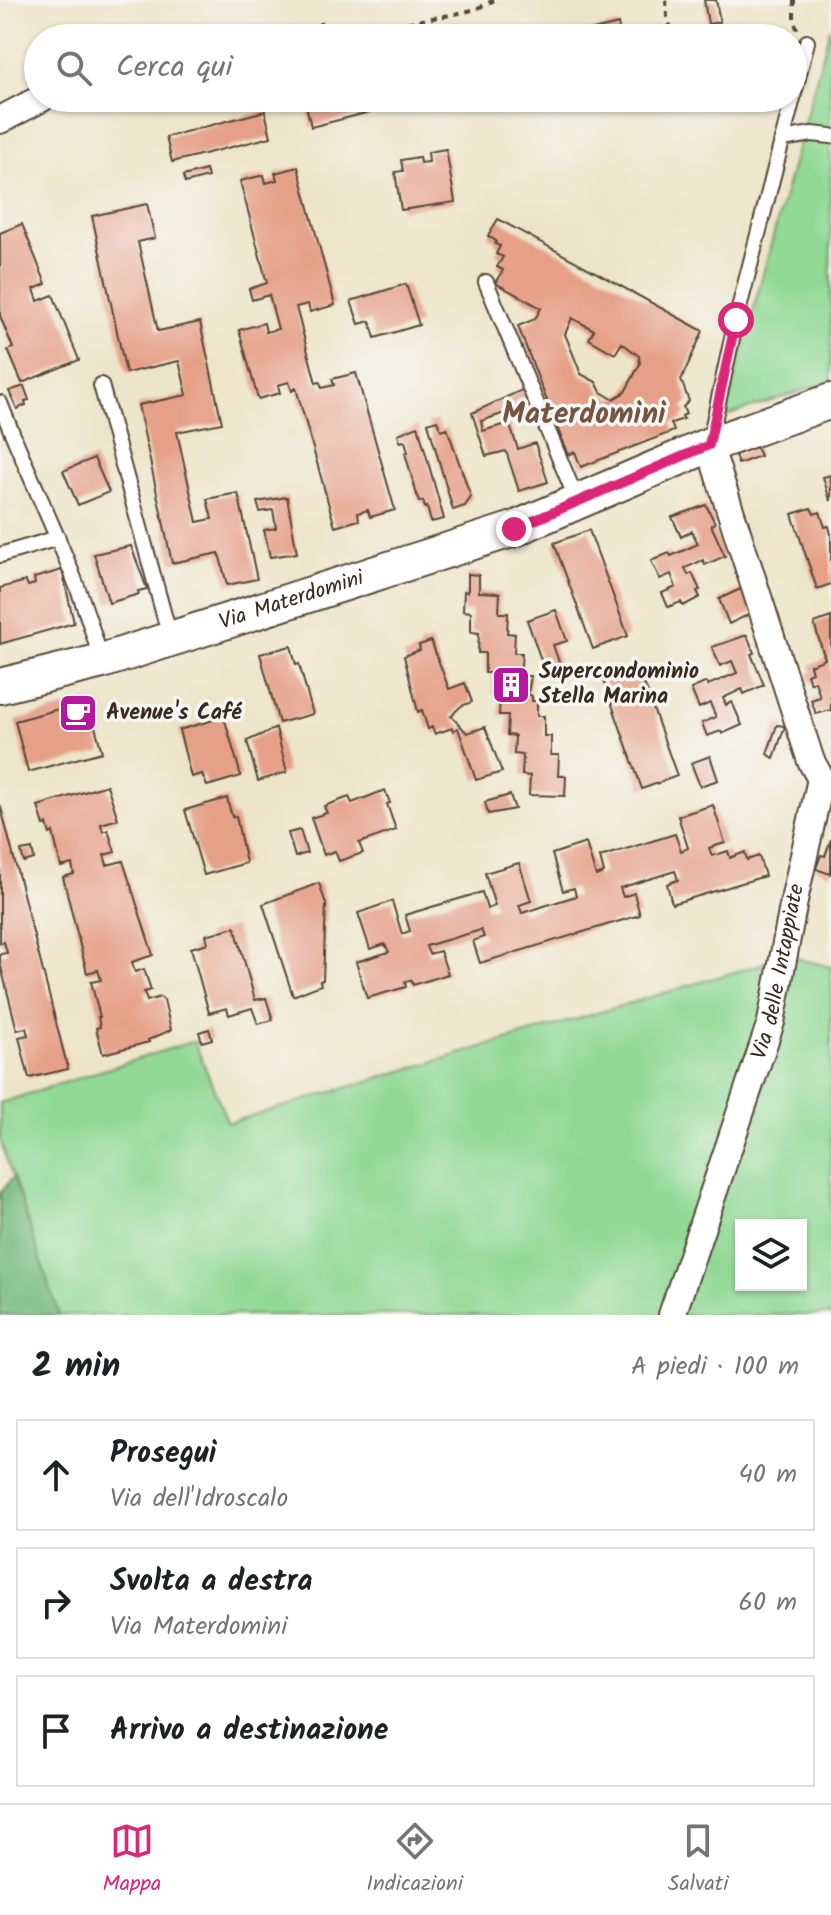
<!DOCTYPE html>
<html lang="it">
<meta charset="utf-8">
<style>
body{margin:0;font-family:Kalam,sans-serif;background:#f2f2f2;color:#202124}
.controls{position:absolute;right:24px;bottom:24px;display:grid;overflow:hidden;border-radius:0px;box-shadow:0 2px 6px #0004}
.controls button{width:72px;height:72px;display:grid;place-items:center;padding:0;border:0;border-bottom:2px solid #e0e0e0;background:#fff;color:#202124;font:40px sans-serif}
.stop{position:absolute;width:24px;height:24px;margin:-18px;border:6px solid #db2777;border-radius:50%;background:#fff}
.stop.end{background:#db2777;border-color:#fff;box-shadow:0 2px 8px #0008}
.list{margin:0;padding:0;list-style:none}
h2{display:flex;justify-content:space-between;align-items:center;height:104px;margin:0;padding:0 32px;font-size:34px}
h2 small{font-size:26px;font-weight:400;color:#757577}
.list li{display:grid;grid-template-columns:52px 1fr auto;gap:24px;align-items:center;box-sizing:border-box;height:112px;margin:0 16px 16px;padding:0 16px;border:2px solid #e0e0e0;border-radius:0px}
.list b{display:block;font-size:30px;white-space:nowrap}
.list p{margin:0;font-size:26px;white-space:nowrap;color:#757577}
.list em{font-size:26px;font-style:normal;color:#757577}
.icon{flex:none;width:44px;height:44px;fill:none;stroke:currentColor;stroke-width:2;stroke-linecap:round;stroke-linejoin:round}
.map{position:relative;flex:none;width:831px;height:1315px;overflow:hidden}
.search{position:absolute;background:#fff;box-shadow:0 2px 6px #0004;left:24px;right:24px;top:24px;height:88px;display:flex;align-items:center;gap:20px;box-sizing:border-box;padding:0 28px;border-radius:44px;color:#757577;font-size:30px}
.sheet{height:488px;background:#fff}
nav{display:flex;justify-content:space-around;align-items:center;box-sizing:border-box;height:112px;border-top:2px solid #e0e0e0;background:#fff;font-size:22px;color:#757577}
nav a{display:grid;justify-items:center;gap:4px}
nav .on{color:#db2777}
.map>svg:first-child{display:block}
.green{fill:#91d994;stroke:#668259;stroke-width:2;fill-rule:evenodd}
.forest{fill:#74b97e;stroke:#58724e;stroke-width:2}
.building{fill:#e6a088;fill-rule:evenodd}
.lines{fill:none;stroke-linecap:round;stroke-linejoin:round}
.service-casing{stroke:#564638;stroke-width:18}
.minor-casing{stroke:#564638;stroke-width:30}
.tertiary-casing{stroke:#564638;stroke-width:38}
.path{stroke:#564638;stroke-width:4;stroke-dasharray:6 6;stroke-linecap:butt}
.service{stroke:#fff;stroke-width:14}
.minor{stroke:#fff;stroke-width:26}
.tertiary{stroke:#fff;stroke-width:34}
.route{stroke:#db2777;stroke-width:10}
.labels{text-anchor:middle;dominant-baseline:central;stroke-width:7;stroke-linejoin:round;paint-order:stroke}
.street-label{font-size:22px;fill:#3b2a1e;stroke:#f6f6f2}
.poi-label{font-size:22px;font-weight:bold;fill:#3b2a1e;stroke:#f6f6f2;text-anchor:start}
.district-label{font-size:30px;font-weight:bold;fill:#775343;stroke:#f6f6f2}
</style>
<div class="map">
<svg width="831" height="1315" viewBox="0 0 831 1315">
<rect width="100%" height="100%" fill="#f6f6f2"/>
<filter id="ink" filterUnits="userSpaceOnUse"><feTurbulence type="fractalNoise" baseFrequency=".0125" numOctaves="2"/><feDisplacementMap in="SourceGraphic" scale="16" xChannelSelector="R" yChannelSelector="G"/><feConvolveMatrix kernelMatrix="1 2 1 2 8 2 1 2 1" color-interpolation-filters="sRGB"/></filter>
<filter id="wash" filterUnits="userSpaceOnUse"><feTurbulence type="fractalNoise" baseFrequency=".006" numOctaves="4" result="noise"/><feDisplacementMap in="SourceGraphic" scale="32" xChannelSelector="R" yChannelSelector="G"/><feGaussianBlur stdDeviation="1.8" result="paint"/><feColorMatrix in="noise" values="0 0 0 0 0 0 0 0 0 0 0 0 0 0 0 0 0 1.4 0 .05"/><feComposite in="paint" operator="in"/></filter>
<g filter="url(#wash)">
<rect width="100%" height="100%" fill="#ede5c9"/>
<path class="green" d="M830,28l1,353 -107,36z
M788,956l43,11v348h-772l-59,-175v-37l194,-62 34,82zM741,1225h60v60h-60z"/>
<path class="forest" d="M13,1177l46,138h-59v-122z"/>
<g id="blocks">
<path class="building" d="M704,0h12l4,22 -12,2z
M618,24l3,14h-55l-1,-1z
M333,98h42l3,12 -67,17 -5,-22z
M265,111l6,26 -99,25 -6,-25z
M446,149l9,53 -54,8 -6,-38 8,-1 -2,-11 18,-3 1,6 9,-1 -1,-10z
M298,167l37,138 -25,7 -2,-8 -12,3 20,76 4,-1 2,6 12,-3 -2,-6 24,-6 39,137 -25,7 -2,-7 -10,3 1,7 -24,7 -39,-139 -4,3 -3,-9 -11,3 2,8 -22,6 -19,-69 25,-7 2,9 12,-3 -9,-34 -17,5 -3,-11 18,-6 -27,-102 24,-6 2,8 11,-3 -2,-7z
M206,170l2,7 -23,6 -2,-7z
M147,204l8,34 -17,4 20,89 42,-9 22,101 -45,9 20,90 15,-3 -5,-20 31,-6 19,86 -30,6 -8,-32 -47,10 -34,-158 49,-10 -8,-34 -53,12 -34,-157z
M498,219l205,112 -22,49 8,21 -6,6 3,7 -4,2 2,3 -13,4 3,8 -93,36 -6,-15 -7,3 -50,-129 17,-7 6,-11 -46,-25 8,-13 -6,-3 6,-10 -7,-3 4,-8 -5,-2 1,-3 -8,-5zM572,318l22,12 -5,9 26,15 7,-11 17,13 1,8 -15,28 -12,7 -12,-7 -5,-10 -15,-8 -16,-40z
M22,224l24,60 -12,5 4,12 15,-6 26,65 -57,23 -14,-33 5,-2 -13,-32v-83z
M406,284l13,41 -44,13 -5,-17 -11,3 -8,-23z
M24,386l5,14 -4,1 1,4 -9,4 -8,-18z
M526,388l8,21 -22,10 -4,-7 -27,9 2,10 26,-8 9,26 17,-6 13,39 -29,9 -13,-40 -20,5 -14,-43z
M437,420l4,10 6,-2 24,69 -6,9 -12,4 -25,-87z
M418,426l26,93 -13,3 -4,-15 -2,1 -2,-7 -4,1 -14,-49 3,-1 -3,-11 -5,1 -2,-8z
M756,447l4,9 -22,8 -3,-9z
M94,458l15,34 -31,13 -15,-34z
M831,475v25h-1l-7,-23z
M287,497l10,56 -27,4 -6,-27 12,-2 -3,-18 -13,2 -3,-10z
M706,505l9,18 -4,2 14,31 -20,9 -2,-5 -18,8 3,7 4,-2 8,17 -3,1 3,6 -17,9 -2,-4 -13,5 -6,-14 14,-6 -5,-13 -11,5 -9,-18 18,-8 2,3 27,-12 -6,-13 -11,6 -9,-20z
M811,508l3,6 6,-2 5,15 4,-1 2,8v50l-14,5 -25,-75z
M589,530l39,106 -35,13 -39,-106z
M131,546l16,43 -9,2 1,3 -30,9 -15,-49z
M62,570l12,53 -74,21v-56l26,-7 2,5 7,-2 -1,-6z
M468,574l11,1v17l21,1 -1,20h9l-1,20 8,1 -1,19h8l-2,23h11l-3,18 4,2v5h5v15h7v20h7v19h8l-1,21h8l-1,20 -36,-1 1,-19 -8,-1 1,-20 -9,-1 1,-18 -8,-1 1,-20h-9l1,-20 -8,-1 1,-21h-8v-20h-7l1,-20 -8,-1v-20l-8,-1 1,-20 4,1z
M745,587l7,26 -23,11 -10,-25z
M556,610l11,31 -14,4 7,20 -15,6 -18,-51z
M831,617v93l-15,4 -5,-14 9,-3 -5,-16 -5,2 -3,-9 5,-2 -2,-7 15,-6 -11,-36z
M747,635l7,18 -3,1 13,31 -20,9 -2,-5 -19,9 3,7 6,-3 10,23 -20,9 -1,-3 -14,5 -5,-13 14,-6 -6,-14 -11,5 -8,-19 16,-7 1,3 29,-12 -5,-12 -12,5 -8,-19z
M431,641l18,48 16,-6 7,19 -11,4 -10,10 16,17 18,-6 17,45 -26,8 -18,-52 -5,3 -1,-3 -17,6 -3,-7 -4,2 -6,-19 -4,2 -14,-56 16,-6 -1,-5z
M291,646l5,19 3,-1 14,50 -34,9 -19,-69z
M639,669l38,107 -35,13 -38,-107z
M88,701l14,51 -74,20 -13,-51z
M224,717l17,59 -34,10 -5,-12 -11,3 -12,-47z
M777,725l8,1 -11,32 -7,-4z
M276,728l11,44 -29,9 -11,-40z
M710,756l8,24 -18,6 -9,-23z
M107,785l11,34 -17,5 2,8 5,-2 7,22 -11,3 3,10 16,-4 30,94 -21,7 3,10 9,-3 7,21 -7,2 3,9 13,-4 4,3 7,30 -23,10 1,2 -46,12 -7,-26 4,-1 -2,-10h2l-9,-35 10,-2 -3,-10 -11,3 -24,-96 11,-3 -2,-10 -11,3 -8,-35 -3,2 -3,-10 -3,1 -6,-19z
M385,790l5,13 -3,1 9,26 -37,13 4,10 -24,8 -4,-10 -11,4 -13,-37 16,-5 -3,-7 25,-9 3,6z
M510,795l5,14 -27,5 -3,-12z
M227,798l5,19 4,-1 10,47 -42,12 -19,-65z
M0,804l68,265 -39,9 -10,-41 9,-2 -2,-7 -9,2 -17,-67v-9l7,-1 -3,-11 -4,1z
M713,805l12,38 -16,5 3,8 16,-5 2,7 15,-6 2,8 12,-4 6,20 -93,28 -5,-20 11,-4 -3,-9 -26,8 -29,9 3,9 11,-4 6,22 -160,48 -7,-22 11,-4 -3,-7 -55,16 3,8 11,-3 8,23 -35,11 -2,-5 -6,2 1,5 -39,11 -11,-36 33,-10 -4,-8 -15,5 -12,-36 34,-12 10,33 8,-3 -5,-16 77,-23 5,17 8,-3 -10,-33 34,-10 12,38 -12,4 3,8 54,-17 -2,-8 -11,3 -11,-37 34,-11 10,33 8,-3 -4,-16 75,-23 6,17 7,-3 -10,-32z
M300,830l7,23 -12,4 -7,-24z
M831,839v32l-1,3 -14,-5 5,-14 4,1z
M32,849l2,10 -10,3 -3,-11z
M319,883l7,21 -3,76 -3,1 1,4 -28,11 -30,-92z
M235,927l20,73 11,-2 7,22 -15,4 -6,-16 -23,7 -2,-7 -18,5 -18,-65 17,-5 -2,-8z
M209,1029l3,10 -10,3 -3,-10z"/>
</g>
</g>
<g filter="url(#ink)">
<use href="#blocks" fill-opacity="0" stroke="#564638" stroke-width="2"/>
<g class="lines">
<defs>
<path id="service" d="M793,97l14,-55
M782,139l30,-5 19,2
M486,282l92,221
M101,385l69,252
M0,403c33,86 78,168 101,258
M709,444l27,-124 57,-222
M0,555l58,-17"/>
<g id="minor">
<path d="M0,120l42,-22"/>
<path id="s1" d="M672,1315l99,-293 24,-126 26,-117 -10,-18 -102,-316"/>
</g>
<g id="tertiary">
<path id="s2" d="M0,686l102,-25 412,-132 195,-84 122,-44"/>
</g>
</defs>
<use href="#service" class="service-casing"/>
<use href="#minor" class="minor-casing"/>
<use href="#tertiary" class="tertiary-casing"/>
<path class="path" d="M666,0l1,17 5,15 23,6
M794,0v19l3,10
M320,22l3,12 7,4
M362,38c34,-18 73,-18 110,-28 8,-2 15,-7 23,-10
M762,38l30,-2"/>
<use href="#service" class="service"/>
<use href="#minor" class="minor"/>
<use href="#tertiary" class="tertiary"/>
</g>
</g>
<g class="lines" filter="url(#ink)">
<path class="route" d="M514,529l195,-84 27,-125"/>
</g>
<defs>
<symbol id="building-square" viewBox="-11 -11 22 22"><rect x="-9" y="-9" width="18" height="18" rx="4" fill="#b5179e" stroke="#f6f6f2"/><path d="M-4-6H4V6H1V3H-1V6H-4ZM-2.5-4.3h1.7v1.8h-1.7ZM.8-4.3h1.7v1.8H.8ZM-2.5-1h1.7V.8h-1.7ZM.8-1h1.7V.8H.8Z" fill="#fff"/></symbol>
<symbol id="cafe-square" viewBox="-11 -11 22 22"><rect x="-9" y="-9" width="18" height="18" rx="4" fill="#b5179e" stroke="#f6f6f2"/><path d="M-5.5-4.5H6V0H3Q3 3.5 0 3.5H-2.5Q-5.5 3.5-5.5 0ZM3-3.2v2h1.7v-2ZM-6 4.5H4V6H-6Z" fill="#fff"/></symbol>
</defs>
<g fill-rule="evenodd">
<use href="#building-square" x="489" y="663" width="44" height="44"/>
<use href="#cafe-square" x="56" y="691" width="44" height="44"/>
</g>
<g class="labels">
<g class="street-label">
<text stroke="none"><textPath href="#s2" startOffset="304">Via Materdomini</textPath></text>
<text stroke="none"><textPath href="#s1" startOffset="360">Via delle Intappiate</textPath></text>
</g>
<g class="poi-label">
<text x="539" y="672">Supercondominio<tspan x="539" dy="25">Stella Marina</tspan></text>
<text x="106" y="713">Avenue's Café</text>
</g>
<g class="district-label">
<text x="584" y="415">Materdomini</text>
</g>
</g>
</svg>
<div class="controls">
<button><svg class="icon" aria-label="layers" viewBox="0 0 24 24"><path d="M12 4l9 5-9 5-9-5zM3 14l9 5 9-5"/></svg></button>
</div>
<div class="stop" style="left:736px;top:320px"></div>
<div class="stop end" style="left:514px;top:529px"></div>
<div class="search"><svg class="icon" aria-label="search" viewBox="0 0 24 24"><circle cx="10" cy="10" r="6"/><path d="M15 15l6 6"/></svg>Cerca qui</div>
</div>
<section class="sheet">
<h2>2 min<small>A piedi · 100 m</small></h2>
<ul class="list">
<li><svg class="icon" aria-label="ahead" viewBox="0 0 24 24"><path d="M12 20V5M6 11l6-6 6 6"/></svg><div><b>Prosegui</b><p>Via dell'Idroscalo</p></div><em>40 m</em></li>
<li><svg class="icon" aria-label="right" viewBox="0 0 24 24"><path d="M7 20v-9h11M14 6l5 5-5 5"/></svg><div><b>Svolta a destra</b><p>Via Materdomini</p></div><em>60 m</em></li>
<li><svg class="icon" aria-label="arrive" viewBox="0 0 24 24"><path d="M6 21V4h12l-3 4 3 4H6"/></svg><div><b>Arrivo a destinazione</b></div></li>
</ul>
</section>
<nav>
<a class="on"><svg class="icon" aria-label="map" viewBox="0 0 24 24"><path d="M3 6l6-2 6 2 6-2v14l-6 2-6-2-6 2zM9 4v14M15 6v14"/></svg>Mappa</a>
<a><svg class="icon" aria-label="directions" viewBox="0 0 24 24"><path d="M12 3l9 9-9 9-9-9zM9 14v-3h6M13 9l2 2-2 2"/></svg>Indicazioni</a>
<a><svg class="icon" aria-label="saved" viewBox="0 0 24 24"><path d="M7 4h10v16l-5-4-5 4z"/></svg>Salvati</a>
</nav>
